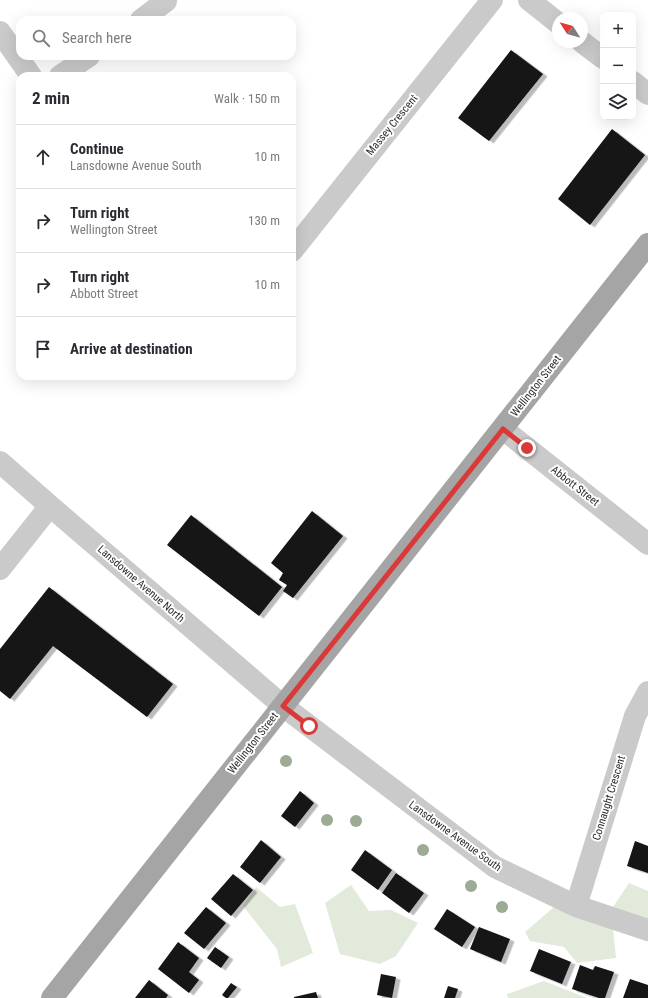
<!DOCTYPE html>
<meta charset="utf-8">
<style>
body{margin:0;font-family:"Roboto Condensed",sans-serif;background:#f2f2f3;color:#2b2b33}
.controls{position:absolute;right:12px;top:12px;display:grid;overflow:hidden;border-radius:8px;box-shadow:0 4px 16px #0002}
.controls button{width:36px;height:36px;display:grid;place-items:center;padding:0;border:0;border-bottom:1px solid #e1e1e2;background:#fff;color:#2b2b33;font:20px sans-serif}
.compass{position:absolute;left:552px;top:12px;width:36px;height:36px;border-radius:50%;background:#fff;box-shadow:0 4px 16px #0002;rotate:307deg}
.stop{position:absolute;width:12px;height:12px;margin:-9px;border:3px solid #da3939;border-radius:50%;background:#fff}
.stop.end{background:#da3939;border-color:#fff;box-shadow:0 1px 4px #0008}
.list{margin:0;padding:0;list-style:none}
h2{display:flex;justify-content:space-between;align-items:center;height:52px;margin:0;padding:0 16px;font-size:17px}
h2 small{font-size:13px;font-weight:400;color:#7c7c81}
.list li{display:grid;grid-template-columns:26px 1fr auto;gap:12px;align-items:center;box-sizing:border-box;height:64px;padding:0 16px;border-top:1px solid #e1e1e2}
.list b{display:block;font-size:15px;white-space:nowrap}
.list p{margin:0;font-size:13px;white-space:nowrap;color:#7c7c81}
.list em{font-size:13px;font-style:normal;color:#7c7c81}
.icon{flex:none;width:22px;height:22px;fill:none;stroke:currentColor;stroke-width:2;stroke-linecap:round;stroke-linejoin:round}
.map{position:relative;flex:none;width:648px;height:998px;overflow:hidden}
.search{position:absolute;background:#fff;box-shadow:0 4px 16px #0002;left:16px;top:16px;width:280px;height:44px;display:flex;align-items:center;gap:10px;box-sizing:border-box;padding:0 14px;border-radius:12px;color:#7c7c81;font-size:15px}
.panel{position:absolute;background:#fff;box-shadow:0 4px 16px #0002;left:16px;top:72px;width:280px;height:308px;border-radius:12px}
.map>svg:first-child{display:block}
.green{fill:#e2eadb}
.building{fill:#141414;filter:url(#shadow)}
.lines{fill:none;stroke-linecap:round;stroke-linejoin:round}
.minor{stroke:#cacaca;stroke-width:22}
.major{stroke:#a5a5a5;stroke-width:22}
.tree{fill:#9daa94}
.route{stroke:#da3939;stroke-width:5}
.labels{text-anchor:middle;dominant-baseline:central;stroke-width:4;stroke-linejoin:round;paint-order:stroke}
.street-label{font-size:11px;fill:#2d2d2d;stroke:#fff}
</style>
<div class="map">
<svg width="648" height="998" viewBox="0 0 648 998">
<defs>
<filter id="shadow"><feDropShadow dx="4.5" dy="2.5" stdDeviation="0" flood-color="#0004"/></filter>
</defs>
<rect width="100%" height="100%" fill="#fff"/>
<path class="green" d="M629,883l19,8v33l-35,5 3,29 -39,5 -13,-16 -34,-6 -5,-9 29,-25 51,12z
M351,885l18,26 22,-1 27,13 -22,33 -16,8 -40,-10 -15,-51z
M256,887l24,20 15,-3 18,49 -32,14 -4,-18 -34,-43z
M544,981l43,17h-79l-1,-4z"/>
<path class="building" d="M511,50l32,24 -54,67 -31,-23z
M612,129l33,26 -55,70 -32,-26z
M312,511l31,25 -50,62 -10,-7 4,-6 -8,-5 4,-7 -12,-10z
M191,515l91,72 -23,29 -92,-71z
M49,587l124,97 -26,33 -94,-71 -43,53 -10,-8v-42z
M300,791l14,12 -19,24 -14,-11z
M261,840l20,17 -21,26 -20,-16z
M635,841l13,5v27l-21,-7z
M365,850l27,20 -14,20 -27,-20z
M396,873l28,20 -15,20 -27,-20z
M233,874l20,16 -22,26 -20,-17z
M206,907l20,16 -22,26 -20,-16z
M447,909l28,18 -13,20 -28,-18z
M479,927l31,12 -9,23 -31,-13z
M178,942l21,16 -10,14 10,8 -10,13 -31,-24z
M215,947l14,10 -8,11 -14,-10z
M539,949l32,13 -9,22 -32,-13z
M580,965l13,5 2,-4 19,6 -9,26h-6l-27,-9z
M381,974l15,3 -4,21 -15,-3z
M630,979l18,6v13h-25z
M149,980l19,15 -2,3h-31z
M231,983l6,4 -9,11h-2l-4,-3z
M448,986l10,3 -3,9h-11z
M316,992l2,6h-24v-1z"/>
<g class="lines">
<path class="minor" d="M529,0l29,23
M141,20l25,-19
M0,32l31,44
M582,42l21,16
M60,76l29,-20
M633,82l15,12
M292,251l200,-251
M503,429l145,115
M0,462l50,44 233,200 212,161 81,39 72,24
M0,569l50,-63
M576,906l59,-190 13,-24"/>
<path class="major" d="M52,998l596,-754"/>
</g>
<g class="tree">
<circle cx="286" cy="761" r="6"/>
<circle cx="327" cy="820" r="6"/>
<circle cx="356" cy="821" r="6"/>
<circle cx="423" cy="850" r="6"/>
<circle cx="471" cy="886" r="6"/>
<circle cx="502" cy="907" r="6"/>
</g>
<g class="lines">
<path class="route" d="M309,726l-26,-20 220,-277 24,19"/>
</g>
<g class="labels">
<g class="street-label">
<text transform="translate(392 125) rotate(-51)">Massey Crescent</text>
<text transform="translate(536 386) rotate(-52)">Wellington Street</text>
<text transform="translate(575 486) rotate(38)">Abbott Street</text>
<text transform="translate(141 584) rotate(41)">Lansdowne Avenue North</text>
<text transform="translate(253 743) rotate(-52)">Wellington Street</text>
<text transform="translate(609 798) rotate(-73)">Connaught Crescent</text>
<text transform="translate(455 836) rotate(36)">Lansdowne Avenue South</text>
</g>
</g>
</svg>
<div class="controls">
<button>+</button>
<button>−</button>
<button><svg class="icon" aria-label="layers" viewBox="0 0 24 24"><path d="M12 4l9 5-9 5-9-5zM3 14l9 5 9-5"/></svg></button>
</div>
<svg class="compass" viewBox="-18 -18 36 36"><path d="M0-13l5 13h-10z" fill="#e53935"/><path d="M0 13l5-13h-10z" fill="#7c7c81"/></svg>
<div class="stop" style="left:309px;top:726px"></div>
<div class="stop end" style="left:527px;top:448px"></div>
<div class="search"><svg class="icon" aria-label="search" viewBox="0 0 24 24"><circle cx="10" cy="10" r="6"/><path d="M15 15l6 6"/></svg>Search here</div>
<section class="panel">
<h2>2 min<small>Walk · 150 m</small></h2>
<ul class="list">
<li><svg class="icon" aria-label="ahead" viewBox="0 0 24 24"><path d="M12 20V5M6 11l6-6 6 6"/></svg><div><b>Continue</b><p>Lansdowne Avenue South</p></div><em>10 m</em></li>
<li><svg class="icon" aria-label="right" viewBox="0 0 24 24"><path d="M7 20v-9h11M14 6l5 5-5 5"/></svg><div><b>Turn right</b><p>Wellington Street</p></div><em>130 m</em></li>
<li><svg class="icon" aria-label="right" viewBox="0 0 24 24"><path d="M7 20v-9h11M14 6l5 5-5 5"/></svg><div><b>Turn right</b><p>Abbott Street</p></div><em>10 m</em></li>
<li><svg class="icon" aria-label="arrive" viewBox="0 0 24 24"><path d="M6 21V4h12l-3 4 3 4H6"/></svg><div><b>Arrive at destination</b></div></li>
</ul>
</section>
</div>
